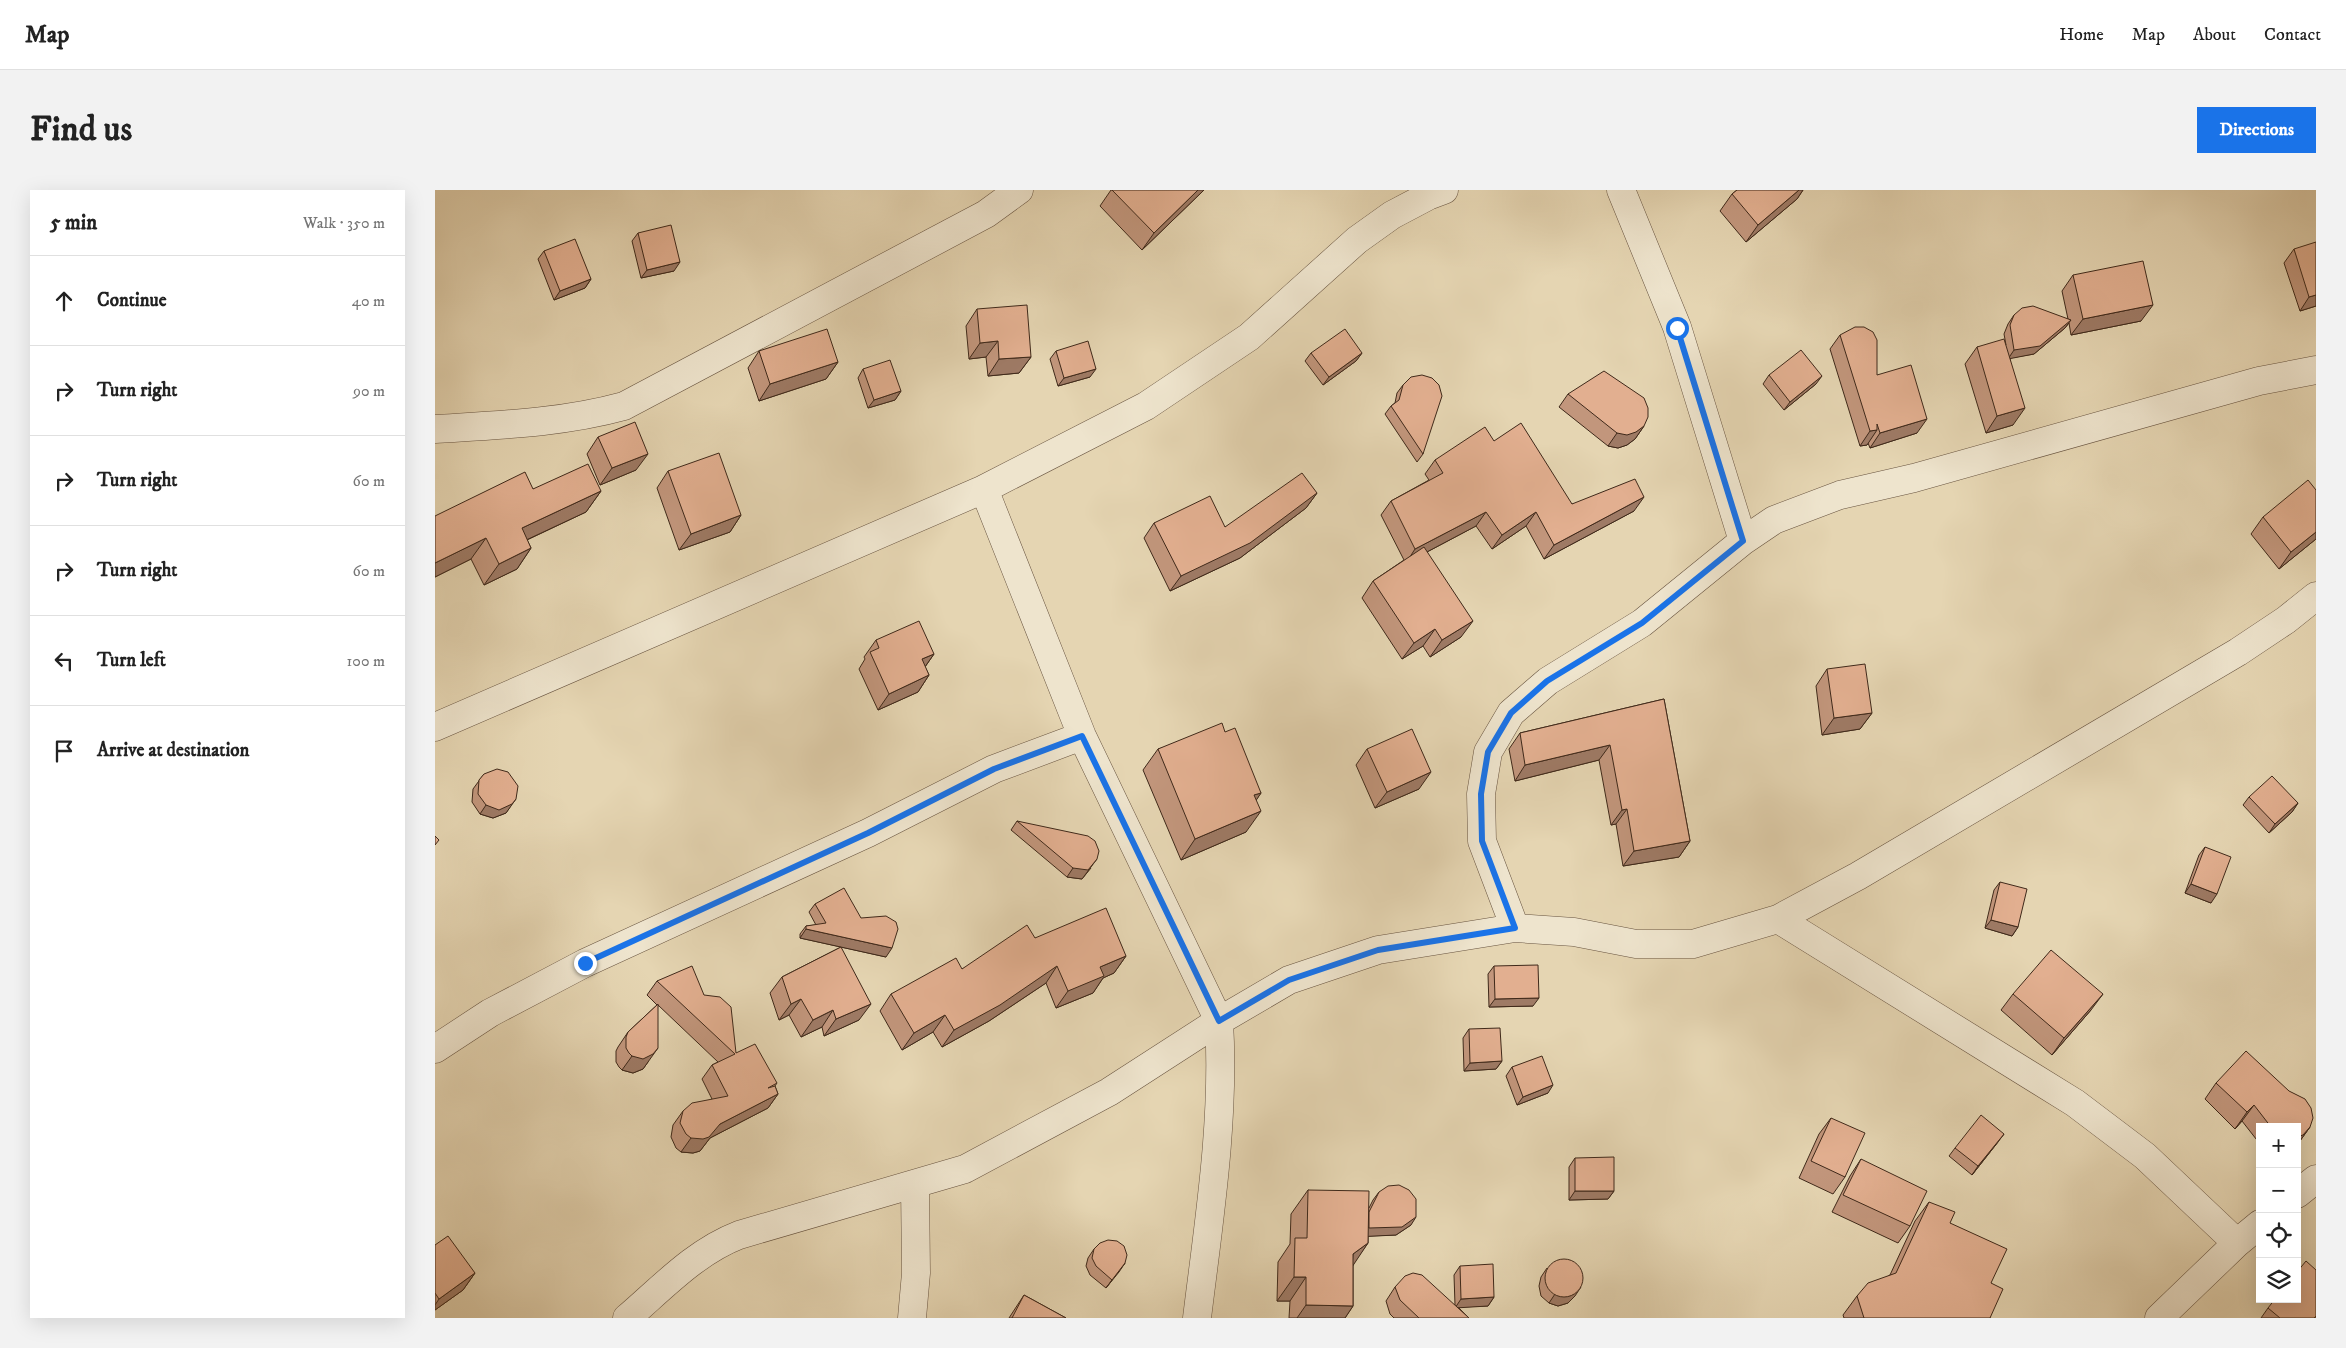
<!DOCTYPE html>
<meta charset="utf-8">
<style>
body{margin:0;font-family:"IM FELL DW Pica",serif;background:#f2f2f2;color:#222}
.controls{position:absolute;right:15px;bottom:15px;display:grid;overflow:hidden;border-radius:0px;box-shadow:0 5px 20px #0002}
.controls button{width:45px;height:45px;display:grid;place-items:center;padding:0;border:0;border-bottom:1px solid #e0e0e0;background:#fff;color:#222;font:25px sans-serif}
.stop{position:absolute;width:15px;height:15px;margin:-11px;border:4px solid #1a73e8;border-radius:50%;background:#fff}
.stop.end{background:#1a73e8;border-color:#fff;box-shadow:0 1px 5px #0008}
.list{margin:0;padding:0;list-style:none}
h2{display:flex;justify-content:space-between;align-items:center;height:65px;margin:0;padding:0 20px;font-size:21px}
h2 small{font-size:16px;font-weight:400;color:#767676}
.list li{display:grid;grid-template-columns:32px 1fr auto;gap:15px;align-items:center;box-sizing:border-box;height:90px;padding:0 20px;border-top:1px solid #e0e0e0}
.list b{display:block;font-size:19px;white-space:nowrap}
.list em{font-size:16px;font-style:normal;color:#767676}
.icon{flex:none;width:28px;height:28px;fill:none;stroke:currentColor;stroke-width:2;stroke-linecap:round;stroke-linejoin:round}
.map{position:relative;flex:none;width:1881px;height:1128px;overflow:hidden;border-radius:0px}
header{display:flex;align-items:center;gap:30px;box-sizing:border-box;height:70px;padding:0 25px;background:#fff;border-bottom:1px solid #e0e0e0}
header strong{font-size:24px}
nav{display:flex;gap:28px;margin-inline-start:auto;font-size:18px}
.intro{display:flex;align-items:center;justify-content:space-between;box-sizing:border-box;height:120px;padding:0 30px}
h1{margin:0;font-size:35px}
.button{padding:12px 22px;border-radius:0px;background:#1a73e8;color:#fff;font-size:18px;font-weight:700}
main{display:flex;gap:30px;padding:0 30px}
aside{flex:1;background:#fff;border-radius:0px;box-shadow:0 5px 20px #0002}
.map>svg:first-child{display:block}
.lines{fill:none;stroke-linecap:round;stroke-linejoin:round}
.street-casing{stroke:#685440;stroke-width:29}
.street{stroke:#eee4cd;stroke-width:28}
.wall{fill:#c2967c;stroke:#3f291a}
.shaded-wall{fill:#9e7a65;stroke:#3f291a}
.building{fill:#e2af90;stroke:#3f291a}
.route{stroke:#1a73e8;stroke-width:6}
</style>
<header>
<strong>Map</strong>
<nav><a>Home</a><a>Map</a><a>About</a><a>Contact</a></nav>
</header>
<div class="intro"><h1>Find us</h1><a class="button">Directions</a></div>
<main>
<aside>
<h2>5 min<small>Walk · 350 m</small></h2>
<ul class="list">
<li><svg class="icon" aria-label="ahead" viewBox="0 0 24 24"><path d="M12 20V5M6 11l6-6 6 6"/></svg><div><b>Continue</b></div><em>40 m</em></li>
<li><svg class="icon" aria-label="right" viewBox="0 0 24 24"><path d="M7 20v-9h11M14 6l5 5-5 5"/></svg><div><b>Turn right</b></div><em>90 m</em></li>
<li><svg class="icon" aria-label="right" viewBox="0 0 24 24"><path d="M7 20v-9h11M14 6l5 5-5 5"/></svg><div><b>Turn right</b></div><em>60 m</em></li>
<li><svg class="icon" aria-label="right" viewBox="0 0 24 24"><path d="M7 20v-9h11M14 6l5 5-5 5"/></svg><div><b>Turn right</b></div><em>60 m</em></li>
<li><svg class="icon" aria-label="left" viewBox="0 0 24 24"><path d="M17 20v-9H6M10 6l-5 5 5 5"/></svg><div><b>Turn left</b></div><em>100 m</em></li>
<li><svg class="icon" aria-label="arrive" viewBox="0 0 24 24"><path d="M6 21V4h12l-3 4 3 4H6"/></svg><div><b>Arrive at destination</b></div></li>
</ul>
</aside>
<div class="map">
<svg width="1881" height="1128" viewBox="0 0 1881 1128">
<rect width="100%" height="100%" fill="#e5d5b2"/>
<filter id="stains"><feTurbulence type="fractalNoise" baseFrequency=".004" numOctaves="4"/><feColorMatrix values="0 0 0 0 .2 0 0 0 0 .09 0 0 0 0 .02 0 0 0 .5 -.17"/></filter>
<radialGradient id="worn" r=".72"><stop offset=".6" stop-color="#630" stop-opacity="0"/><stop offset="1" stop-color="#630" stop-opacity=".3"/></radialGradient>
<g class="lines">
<defs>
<path id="street" d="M1186,0l56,137 66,214
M0,239c64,-4 127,-6 189,-23l362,-192 33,-24
M549,299l98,247 137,285c6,99 -10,199 -22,297
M0,537l549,-238 162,-83 103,-69 108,-97 35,-25 36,-19 16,-6
M1343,729l297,184 70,53 92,87
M1080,738l-33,-87 -1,-47 7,-42 23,-39 37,-32 94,-58 101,-82 31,-21 66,-25 74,-17 345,-97 57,-11
M0,859l55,-36 95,-50 283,-130 126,-64 88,-33
M1862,1004l19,-15
M192,1128c35,-30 68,-66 112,-83l226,-66 144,-77 110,-71 70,-41 89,-30 137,-22 59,4 62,12h57l85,-25 80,-43 380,-224 48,-32 30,-24
M477,1128l4,-45 -1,-89
M1724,1128l78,-75 23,-19"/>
</defs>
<use href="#street" class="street-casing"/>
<use href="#street" class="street"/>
</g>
<path class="wall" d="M676,0h93l-62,60 -42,-44z
M1302,0h66l-6,9 -51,43 -26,-31 12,-17z
M203,43l36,38 -33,7 -9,-37z
M1859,59l22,57 -16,5 -16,-48z
M109,61l47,28 -6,9 -31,12 -16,-41z
M1638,85l68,46 -70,14 -2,-12 -4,5 -31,26 -24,4 3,67 -27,8 -21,-69 12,-17 29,-2 -2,-11 4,-10 6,-9 54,4 -6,-28z
M542,119l54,48 -12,16 -31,3 -2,-19 -17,2 -3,-33z
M1405,145l37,40 40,58 -47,15 -2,-5 -1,2 -7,1 -30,-97z
M324,161l79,11 -12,17 -67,22 -11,-33z
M621,161l34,26 -32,9 -8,-27z
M876,163h51l-6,8 -33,24 -18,-24z
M428,179l38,22 -6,9 -27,8 -10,-30z
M1334,185l47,9 -32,26 -21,-26z
M968,195l20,69 -6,8 -32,-48 6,-8 4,-3 2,-10z
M1133,204l76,32 -9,13 -8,6 -9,3 -10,-2 -49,-39z
M163,247l38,33 -36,15 -13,-31z
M1059,251l78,63 62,7 -90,48 -18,-33 -34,23 -16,-23 -49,26 34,85 -31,20 -7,-11 -21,13 -40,-61 11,-17 31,-21 -23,-45 10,-14 38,-21 -4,-6 10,-14z
M233,281l73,44 -11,17 -51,18 -22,-62z
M98,299l68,2 -15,21 -59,28 4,8 -14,21 -33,16 -13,-26 -36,18z
M1881,300v49l-37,30 -28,-35 12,-17z
M882,303l-11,15 -66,50 -70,33 -26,-53 10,-15 71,4z
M441,450l58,14 -9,13 4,8 -11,17 -40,18 -19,-41 6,-10 -1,-2z
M1392,479l45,44 -12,16 -38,6 -6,-49z
M1229,509l26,142 -11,16 -56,9 -7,-42 -5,1 -12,-65 -84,21 -6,-32 11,-16z
M790,542l36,61 -5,7 -10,32 -65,28 -38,-90 15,-21z
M932,559l52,40 -44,19 -19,-43z
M49,584l26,33 -4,6 -13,5 -13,-4 -8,-12 1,-13z
M1814,607l49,6 -6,9 -23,21 -26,-28z
M582,631l74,47 -9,11 -15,-2 -56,-47z
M1770,657l6,56 -26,-10 14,-38z
M1565,692l18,45 -6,9 -27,-8 9,-38z
M380,714l46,14 25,39 -45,-10 18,73 -35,16 -2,-9 -21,10 -12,-22 -10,5 -9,-27 12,-16 59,-30 -41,-9v-4l6,-8 10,-1 -7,-13z
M600,748l91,18 -12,17 -11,5 -10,15 -37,15 -10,-25 -57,38 -47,26 -9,-15 -31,18 -22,-39 11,-17 71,-25z
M1059,776l39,40 -44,1 -1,-33z
M222,791l47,14 32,58 41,30 -2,3 3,8 -10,14 -58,30 -10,13 -7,2 -12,-1 -5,-4 -5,-11 2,-12 10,-14 29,-12 -10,-20 10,-14 6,-3 -60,-57 -10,57 -5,7 -10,4 -11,-3 -3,-3 -3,-5v-11l2,-4 10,-15 29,-27 -10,-10z
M1578,804l78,16 -39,45 -51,-45z
M1034,839l33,32 -6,8 -32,2 -1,-33z
M1077,877l36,26 -31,12 -11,-29z
M1781,893l94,44 -13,18v-18h-37v17l-18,-23 -7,8 -30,-30z
M1396,928l14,59 -12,17 -34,-16 20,-44z
M1563,952l-26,33 -23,-19 6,-8z
M1140,968l39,33 -6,8 -39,1v-33z
M1426,969l49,67 -12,17 -66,-31 18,-36z
M873,1000l61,18 4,-8 6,-8 32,33 -15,10 -28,1v7l-15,21v42l-8,12h-56l1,-17h-13l1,-39 12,-18 1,-30z
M1494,1012l21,21 41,60 -1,35h-146l-1,-3 14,-19 33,-21 25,-54z
M0,1055l40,28 -12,17 -28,20z
M659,1059l31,14 -19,25 -16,-13 -4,-9 2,-8z
M1025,1076l34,31 -6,9 -30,1 11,11h-75l-4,-4 -4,-13 9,-14 60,18 -1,-30z
M1112,1078l28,28 -7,7 -10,3 -9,-3 -8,-7 -2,-10 2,-9z
M589,1105l42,23h-57z
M1833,1118l48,10h-55z"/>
<path class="shaded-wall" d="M763,0h6l-62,60 12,-17z
M1364,0h4l-6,9 -51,43 12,-17z
M245,72l-6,9 -33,7 6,-8z
M156,89l-6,9 -31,12 6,-9z
M1881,105v11l-16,5 9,-14z
M1718,115l-12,16 -70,14 12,-16z
M1636,130l-6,8 -31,26 -26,5 6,-9z
M563,151l-12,16 -17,2 11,-16z
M927,163l-6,8 -33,24 6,-8z
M596,167l-12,16 -31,3 11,-17z
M403,172l-12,17 -67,22 11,-17z
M661,179l-6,8 -32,9 6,-8z
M1387,186l-6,8 -32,26 6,-8z
M466,201l-6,9 -27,8 6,-8z
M1590,218l-12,17 -27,8 11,-17z
M1492,229l-10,14 -47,15 10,-15z
M1209,236l-9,13 -8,6 -9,3 -10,-2 9,-13z
M1442,240l-10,15 -7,1 10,-15z
M213,264l-12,16 -36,15 12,-17z
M166,301l-15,21 -79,37 15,-21z
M882,303l-11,15 -66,50 -70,33 11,-15z
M1209,307l-10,14 -90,48 10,-14z
M1051,322l-10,14 -70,37 9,-14z
M1101,322l-10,14 -34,23 10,-14z
M306,325l-11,17 -51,18 12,-16z
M1881,342v7l-37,30 12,-17z
M51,348l-15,21 -36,18v-14z
M96,358l-14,21 -33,16 15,-21z
M1038,431l-12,16 -31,20 12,-17z
M1000,439l-12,17 -21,13 12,-16z
M499,464l-12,17v-12z
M494,485l-11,17 -40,18 11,-16z
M1437,523l-12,16 -38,6 12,-17z
M1175,555l-11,15 -84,21 10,-16z
M996,582l-12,17 -44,19 12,-16z
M826,603l-14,21 7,-19z
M81,609l-10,14 -13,5 -13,-4 6,-9z
M1863,613l-6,9 -23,21 6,-9z
M1192,619l-11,15 -5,1 11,-15z
M826,621l-15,21 -65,28 14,-21z
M1255,651l-11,16 -56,9 11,-15z
M662,669l-15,20 -15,-2 6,-9z
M1756,694l26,10 -6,9 -26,-10z
M1556,730l27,7 -6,9 -27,-8z
M371,739l86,19 -6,9 -86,-19z
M691,766l-12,17 -11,5 -10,15 -37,15 12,-17 32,-24z
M622,776l-11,17 -57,38 -47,26 12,-17z
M1668,804l-12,16 -39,45 12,-17z
M1104,808l-6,8 -44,1 6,-8z
M366,809l-12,16 -10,5 12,-16z
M436,814l-12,16 -35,16 12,-17z
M398,820l-11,17 -21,10 12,-17z
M510,825l-12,17 -31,18 12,-17z
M223,858l-15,21 -10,4 -11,-3 10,-14z
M1067,871l-6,8 -32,2 6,-8z
M1118,895l-5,8 -31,12 6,-8z
M343,904l-10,14 -58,30 -10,13 -7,2 -12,-1 10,-14 29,-14z
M1819,915l-12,16 -7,8 12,-17z
M1875,937l-13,18v-8z
M1569,944l-6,8 -26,33 6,-9z
M1140,1001h39l-6,8 -39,1z
M981,1027l-5,8 -15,10 -41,2 6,-8z
M933,1053l-16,24 1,-13z
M690,1073l-6,9 -13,16 6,-8z
M40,1083l-12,17 -28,20v-5l4,-6z
M859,1087h12l-16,24h-13z
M1146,1097l-6,9 -7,7 -10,3 -9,-3 6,-9z
M1059,1107l-6,9 -33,2 6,-9z
M871,1115l47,1 -8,12h-48z"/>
<path class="building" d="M677,0h86l-44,43z
M1302,0h62l-41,35 -26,-31z
M236,35l9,37 -33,8 -9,-37z
M140,49l16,40 -31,12 -16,-40z
M1881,52v53l-7,2 -15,-48z
M1708,71l10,44 -70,14 -10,-44z
M592,115l4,52 -32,2 -1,-18 -18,2 -3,-34z
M1598,116l38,14 -31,26 -26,4 -4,-25 4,-10 8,-7z
M1420,137h9l9,5 4,8v35l34,-10 16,54 -47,14 -3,-9v6l-7,1 -30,-96z
M392,139l11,33 -68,22 -11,-33z
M910,139l17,24 -33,24 -18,-24z
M1569,149l21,69 -28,8 -20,-69z
M653,151l8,28 -32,9 -8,-27z
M1366,160l21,26 -32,26 -21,-27z
M455,170l11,31 -27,9 -11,-31z
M1169,181l40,27 4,10v9l-4,9 -8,6 -9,3 -10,-2 -49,-39z
M987,185l10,3 7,7 3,11 -19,58 -32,-48 8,-6 4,-15 8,-8z
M200,232l13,32 -36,14 -14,-31z
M1086,233l51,81 63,-25 9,18 -90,48 -18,-33 -34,23 -16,-23 -71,37 -24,-48 52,-28 -8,-13 50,-33 9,14z
M284,263l22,62 -50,19 -23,-63z
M153,274l13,27 -79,37 9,20 -32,16 -13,-26 -51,25v-47l90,-44 8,17z
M867,283l15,20 -67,50 -69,33 -27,-53 56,-27 15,31z
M1873,290l8,10v42l-25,20 -28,-35z
M989,357l49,74 -31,19 -7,-11 -21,14 -41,-62z
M484,431l15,33 -12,5 7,16 -40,19 -19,-42 9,-4 -3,-8z
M1430,474l7,49 -38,5 -7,-49z
M1229,509l26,142 -56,10 -7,-42 -5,1 -12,-65 -85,20 -5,-32z
M787,533l3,9 10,-4 26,65 -7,2 7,16 -66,28 -37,-90z
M977,539l19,43 -44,20 -20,-43z
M62,579l11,3 10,14 -2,13 -4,5 -13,6 -13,-5 -8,-11 1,-14 5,-6z
M1837,586l26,27 -23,21 -26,-27z
M582,631l71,15 7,5 4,10 -2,8 -9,11 -15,-2z
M0,646l4,4 -4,5z
M1770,657l26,10 -14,37 -26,-10z
M1565,692l27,7 -9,38 -27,-7z
M409,698l17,30 25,-2 10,6 2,7 -6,19 -86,-19v-3l20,-3 -11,-19z
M671,718l20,48 -26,11 4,9 -36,15 -11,-25 -57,39 -46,25 -9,-15 -31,18 -23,-39 65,-36 6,11 65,-44 8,13z
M406,757l30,57 -35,15 -3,-9 -20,10 -12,-21 -10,5 -9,-27z
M1616,760l52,44 -39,44 -51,-44z
M1103,775l1,33 -44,1 -1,-33z
M257,776l12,29 16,2 11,10 5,46 19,-9 22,39 -9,5 7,-2 3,8 -58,30 -11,13 -6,2 -12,-1 -5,-4 -6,-11 3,-12 9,-8 36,-7 -16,-31 23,-11 -78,-73z
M223,814v44l-5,6 -10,5 -11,-3 -3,-3 -3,-5v-11l2,-5z
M1065,838l2,33 -32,2 -1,-34z
M1811,861l43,40 16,8 6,9 2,10 -3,9 -7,8 -6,2v-10h-26l-17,-22 -7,7 -31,-29z
M1107,866l11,29 -30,12 -11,-30z
M1546,925l23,19 -26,32 -23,-18z
M1396,928l34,15 -20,44 -34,-16z
M1179,967v34h-39v-33z
M1426,969l66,32 -17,35 -67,-31z
M964,995l10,5 7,9v18l-14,10 -33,1v-16l10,-20 9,-6z
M873,1000l61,1 -1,52 -15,11v52l-47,-1v-28h-12l1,-39h12z
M1494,1012l26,10 -5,11 57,26 -16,34 12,6 -13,29h-126l-7,-22 11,-13 28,-10z
M13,1046l27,37 -36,26 -4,-6v-48z
M673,1050l9,1 7,5 3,9 -2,8 -13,17 -16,-14 -4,-8 2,-9 6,-6z
M1110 1088a19 19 0 1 1 38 0a19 19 0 1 1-38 0Z
M1871,1071l10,9v46l-2,2h-34l-12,-10 7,-9h22v-27z
M1058,1074l1,33 -33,2 -1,-33z
M978,1083l9,2 47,43h-50l-19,-18 -5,-13 10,-11z
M589,1105l42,23h-54z"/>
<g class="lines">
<path class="route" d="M150,773l283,-130 126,-64 88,-33 137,285 70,-41 89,-30 137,-22 -33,-87 -1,-47 7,-42 23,-39 36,-32 95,-58 101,-82 -66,-213"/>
</g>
<rect width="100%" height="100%" filter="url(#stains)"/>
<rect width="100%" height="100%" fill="url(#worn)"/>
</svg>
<div class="controls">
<button>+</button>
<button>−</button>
<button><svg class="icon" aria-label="locate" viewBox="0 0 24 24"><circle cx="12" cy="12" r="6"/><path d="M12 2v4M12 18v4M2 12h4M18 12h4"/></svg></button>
<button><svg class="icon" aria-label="layers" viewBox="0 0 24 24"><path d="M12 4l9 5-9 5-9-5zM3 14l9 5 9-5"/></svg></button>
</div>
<div class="stop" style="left:1242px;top:138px"></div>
<div class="stop end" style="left:150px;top:773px"></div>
</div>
</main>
